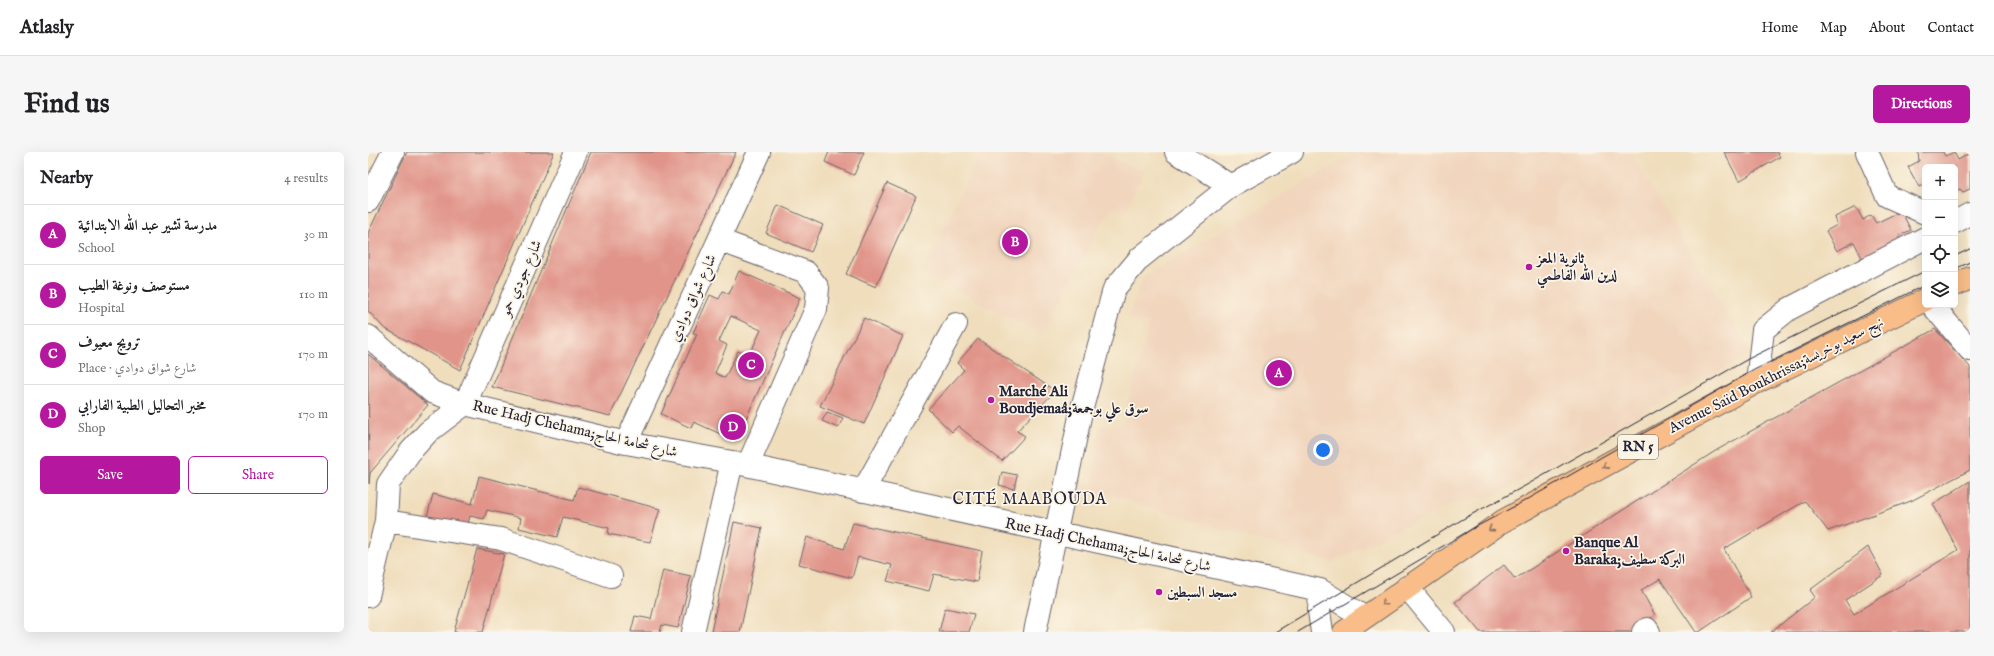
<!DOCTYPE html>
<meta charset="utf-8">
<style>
body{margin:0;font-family:"IM FELL English",Amiri,serif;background:#f6f6f6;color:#202124}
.controls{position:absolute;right:12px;top:12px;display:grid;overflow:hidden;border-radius:6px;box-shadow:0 4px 16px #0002}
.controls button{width:36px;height:36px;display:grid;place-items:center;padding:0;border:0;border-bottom:1px solid #e0e0e0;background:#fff;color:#202124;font:20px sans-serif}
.you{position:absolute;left:955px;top:298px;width:14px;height:14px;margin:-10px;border:3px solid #fff;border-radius:50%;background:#1a73e8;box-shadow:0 0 0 6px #1a73e833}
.badge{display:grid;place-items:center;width:26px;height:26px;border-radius:50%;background:#b5179e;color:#fff;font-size:13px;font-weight:700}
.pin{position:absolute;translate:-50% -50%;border:2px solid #fff;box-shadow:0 1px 4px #0006}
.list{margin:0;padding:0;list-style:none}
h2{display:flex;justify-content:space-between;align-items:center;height:52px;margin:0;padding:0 16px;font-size:17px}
h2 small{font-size:13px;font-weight:400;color:#757577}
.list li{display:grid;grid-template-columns:26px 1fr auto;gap:12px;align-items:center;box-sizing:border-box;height:60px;padding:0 16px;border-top:1px solid #e0e0e0}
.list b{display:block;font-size:15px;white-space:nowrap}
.list p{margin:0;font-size:13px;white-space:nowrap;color:#757577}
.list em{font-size:13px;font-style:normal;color:#757577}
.actions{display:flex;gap:8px;padding:12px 16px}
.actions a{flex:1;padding:9px 0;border:1px solid #b5179e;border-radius:6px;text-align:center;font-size:14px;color:#b5179e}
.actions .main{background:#b5179e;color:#fff}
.icon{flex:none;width:22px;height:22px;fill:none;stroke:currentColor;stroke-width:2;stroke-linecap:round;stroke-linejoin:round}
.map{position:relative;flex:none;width:1602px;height:480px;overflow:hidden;border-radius:6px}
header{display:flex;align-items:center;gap:24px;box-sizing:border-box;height:56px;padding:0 20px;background:#fff;border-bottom:1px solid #e0e0e0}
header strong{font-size:19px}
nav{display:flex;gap:22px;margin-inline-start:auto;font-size:14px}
.intro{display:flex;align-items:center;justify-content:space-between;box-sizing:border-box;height:96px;padding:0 24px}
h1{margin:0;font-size:28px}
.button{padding:10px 18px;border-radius:6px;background:#b5179e;color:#fff;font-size:14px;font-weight:700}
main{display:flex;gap:24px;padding:0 24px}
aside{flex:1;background:#fff;border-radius:6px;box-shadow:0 4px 16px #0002}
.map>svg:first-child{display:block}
.built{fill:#f1d5bd}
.building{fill:#e1948a;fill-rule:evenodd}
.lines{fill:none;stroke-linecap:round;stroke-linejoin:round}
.minor-casing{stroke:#6a6368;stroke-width:24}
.major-casing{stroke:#6a6368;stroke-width:24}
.minor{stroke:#fff;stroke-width:22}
.major{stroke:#f8bd88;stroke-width:22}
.tram{stroke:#22223b;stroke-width:1}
.oneway{stroke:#8d7062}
.poi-dot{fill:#b5179e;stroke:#fcf5e5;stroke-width:1.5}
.labels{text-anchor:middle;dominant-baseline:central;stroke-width:3.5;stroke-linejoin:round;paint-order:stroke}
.shield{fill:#fcf5e5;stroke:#63616e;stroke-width:1}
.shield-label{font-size:14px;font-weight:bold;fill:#22223b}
.poi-label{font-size:15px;font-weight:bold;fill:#22223b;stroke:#fcf5e5;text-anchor:start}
.street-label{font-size:15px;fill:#22223b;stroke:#fcf5e5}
.neighbourhood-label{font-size:16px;letter-spacing:1px;fill:#22223b;stroke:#fcf5e5}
</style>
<header>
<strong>Atlasly</strong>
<nav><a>Home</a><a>Map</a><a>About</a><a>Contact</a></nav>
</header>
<div class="intro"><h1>Find us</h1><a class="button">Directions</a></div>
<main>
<aside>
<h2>Nearby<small>4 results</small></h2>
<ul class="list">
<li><span class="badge">A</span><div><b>مدرسة تشير عبد الله الابتدائية</b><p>School</p></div><em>30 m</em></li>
<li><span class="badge">B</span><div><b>مستوصف ونوغة الطيب</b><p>Hospital</p></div><em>110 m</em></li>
<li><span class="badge">C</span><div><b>ترويج معيوف</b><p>Place · شارع شواق دوادي</p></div><em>170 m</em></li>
<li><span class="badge">D</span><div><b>مخبر التحاليل الطبية الفارابي</b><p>Shop</p></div><em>170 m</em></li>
</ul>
<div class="actions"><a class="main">Save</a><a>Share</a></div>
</aside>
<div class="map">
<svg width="1602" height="480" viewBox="0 0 1602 480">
<rect width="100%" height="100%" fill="#fcf5e5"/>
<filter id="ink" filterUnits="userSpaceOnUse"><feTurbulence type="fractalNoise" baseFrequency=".025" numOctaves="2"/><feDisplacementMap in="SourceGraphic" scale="8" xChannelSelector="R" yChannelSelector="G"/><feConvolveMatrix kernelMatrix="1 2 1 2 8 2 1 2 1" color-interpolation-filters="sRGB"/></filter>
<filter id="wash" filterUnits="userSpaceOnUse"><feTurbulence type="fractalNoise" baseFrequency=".012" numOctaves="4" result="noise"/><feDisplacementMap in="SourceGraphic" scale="16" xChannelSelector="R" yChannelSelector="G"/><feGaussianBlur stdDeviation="0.9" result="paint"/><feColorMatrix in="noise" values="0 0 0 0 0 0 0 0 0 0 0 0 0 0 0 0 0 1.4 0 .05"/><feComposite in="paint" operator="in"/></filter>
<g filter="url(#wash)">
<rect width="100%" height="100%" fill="#efddbb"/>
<path class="built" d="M612,0h118l46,19 -18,41 -15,-4 -69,127 -119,-62z
M989,0h273l121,201 -254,141 -45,10 -120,58 -241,-72 9,-63 23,-3 26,-101 -21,-4 15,-42z"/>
<g id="blocks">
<path class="building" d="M39,0h147l-94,218 -76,-42 -16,-17v-78z
M223,0h145l-126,264 -118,-29z
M461,0h35l-10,23 -29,-13z
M1356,0h53l3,5 -41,24z
M1550,0h25l2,4 9,-4 4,8 12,-7v36l-7,3 -3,-3 -5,2v-24h-30v17l-6,3 -11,-20 11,-6z
M519,31l29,13 -40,91 -30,-13z
M410,53l45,20 -12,27 -45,-19z
M1488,55l7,13 8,-5 5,8 25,-12 10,19 -13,6 4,9 -39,15 -9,-18 -17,9 -11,-20 11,-6 -2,-8z
M371,119l61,27 -64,143 -42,-19 -3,6 -30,-14 36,-80 -4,-1 17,-38 9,4 4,-8 6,3zM363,164l30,14 -12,26 -11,-5 -13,27 -10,-5 12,-28 -8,-4z
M496,166l39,18 -39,88 -44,-18z
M1567,177l35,38v103l-59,31 -83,30 -23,-30 -81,48 27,48 -52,35h-3l-36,-53 -19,11 14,25 -24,17h-151l-25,-30 49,-37 11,14 202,-129z
M610,187l77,52 -38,40 8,5 -23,25 -44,-35 -6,6 -24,-23 36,-39 -7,-7z
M0,202l60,51 -58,68 -1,11z
M459,260l16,6 -5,10 -16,-7z
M634,320l15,3 -3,14 -15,-4z
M111,324l95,24 4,-13 82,22 -10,33 -42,-8 1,-6 -46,-11 -6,20 -38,-9 2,-10 -34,-8 -3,9 -14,-3 -4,15 -40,-10 7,-27 39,10z
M1602,329v151h-199l44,-35 -5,-7 58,-43 15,28 -38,25 9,14 104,-64 -25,-46z
M366,370l28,6 -22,104h-29z
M485,371l129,28 -5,31 -43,-8 -5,17 -42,-10 5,-16 -34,-8 -6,21 -53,-14 8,-27 37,12z
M109,397l27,5 -21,78h-29z
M295,418l28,6 -13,52 -16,-3 -2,7h-29l4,-16 16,3z
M577,456l29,6 -5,18h-30z"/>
</g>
</g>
<g filter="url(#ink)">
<use href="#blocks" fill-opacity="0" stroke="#6a6368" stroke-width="1"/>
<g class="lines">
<defs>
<path id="minor" d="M808,0l55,34
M1499,0l20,44 38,17
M0,49l25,-49
M1587,70l15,-8
M351,88l87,32 12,16 -2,21 -68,156
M1564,153l38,45
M0,184l64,56 33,12 161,39 106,19 588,128 44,27
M1389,230l6,-52 26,-21 136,-71
M258,291l133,-291
M495,339l93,-167
M18,369l115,18 110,37
M1039,435l37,45
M952,438l-1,21 3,21
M0,444l18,-75 2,-37 22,-32 18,-20 37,-28 111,-252
M325,480l39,-170
M667,480l46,-220 33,-123 26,-31 91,-72 61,-34
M1275,480l4,-3 2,3"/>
<path id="major" d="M1587,133l15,-7
M976,480l159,-111 254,-139 168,-82"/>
</defs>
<use href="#minor" class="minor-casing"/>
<use href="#major" class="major-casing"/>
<use href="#minor" class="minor"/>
<use href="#major" class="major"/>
<path class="tram" d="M1587,104l15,-7
M1587,117l15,-7
M907,480l188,-113 60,-32 225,-128 177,-88
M930,480l172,-102 60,-32 224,-128 171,-85"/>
</g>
<defs><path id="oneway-chevron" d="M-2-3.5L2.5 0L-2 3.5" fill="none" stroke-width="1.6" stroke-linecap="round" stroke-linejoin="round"/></defs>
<g class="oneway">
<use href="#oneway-chevron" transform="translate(1237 314) rotate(151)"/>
<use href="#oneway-chevron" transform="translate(1123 377) rotate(146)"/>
<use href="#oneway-chevron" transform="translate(1016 451) rotate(145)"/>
</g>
</g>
<g class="poi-dot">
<circle cx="1161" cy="115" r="4"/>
<circle cx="623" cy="248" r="4"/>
<circle cx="1198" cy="399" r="4"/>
<circle cx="791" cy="440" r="4"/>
</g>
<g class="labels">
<rect class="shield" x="1250" y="283" width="40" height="24" rx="3"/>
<g class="shield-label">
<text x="1270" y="295">RN 5</text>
</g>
<g class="poi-label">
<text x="1169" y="106">ثانوية المعز<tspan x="1169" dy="17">لدين الله الفاطمي</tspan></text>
<text x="631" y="239">Marché Ali<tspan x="631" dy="17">Boudjemaâ;سوق علي بوجمعة</tspan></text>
<text x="1206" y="390">Banque Al<tspan x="1206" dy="17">Baraka;البركة سطيف</tspan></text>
<text x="799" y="440">مسجد السبطين</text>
</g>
<g class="street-label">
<text transform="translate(153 126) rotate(-66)">شارع جودي حمو</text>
<text transform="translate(325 146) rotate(-66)">شارع شواق دوادي</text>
<text transform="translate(1408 223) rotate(-27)">Avenue Saïd Boukhrissa;نهج سعيد بوخريسة</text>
<text transform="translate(207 277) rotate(13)">Rue Hadj Chehama;شارع شحامة الحاج</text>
<text transform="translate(740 393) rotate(12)">Rue Hadj Chehama;شارع شحامة الحاج</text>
</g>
<g class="neighbourhood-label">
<text x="662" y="348">CITÉ MAABOUDA</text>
</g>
</g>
</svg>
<div class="controls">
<button>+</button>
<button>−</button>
<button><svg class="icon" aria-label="locate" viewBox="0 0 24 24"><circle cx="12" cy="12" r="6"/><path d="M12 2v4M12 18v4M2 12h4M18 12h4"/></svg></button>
<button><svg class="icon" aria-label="layers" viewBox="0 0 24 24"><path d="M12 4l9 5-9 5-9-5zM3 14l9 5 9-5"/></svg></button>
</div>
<div class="you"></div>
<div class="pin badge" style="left:911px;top:221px">A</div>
<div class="pin badge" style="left:647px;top:90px">B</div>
<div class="pin badge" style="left:383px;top:213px">C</div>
<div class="pin badge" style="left:365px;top:275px">D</div>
</div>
</main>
